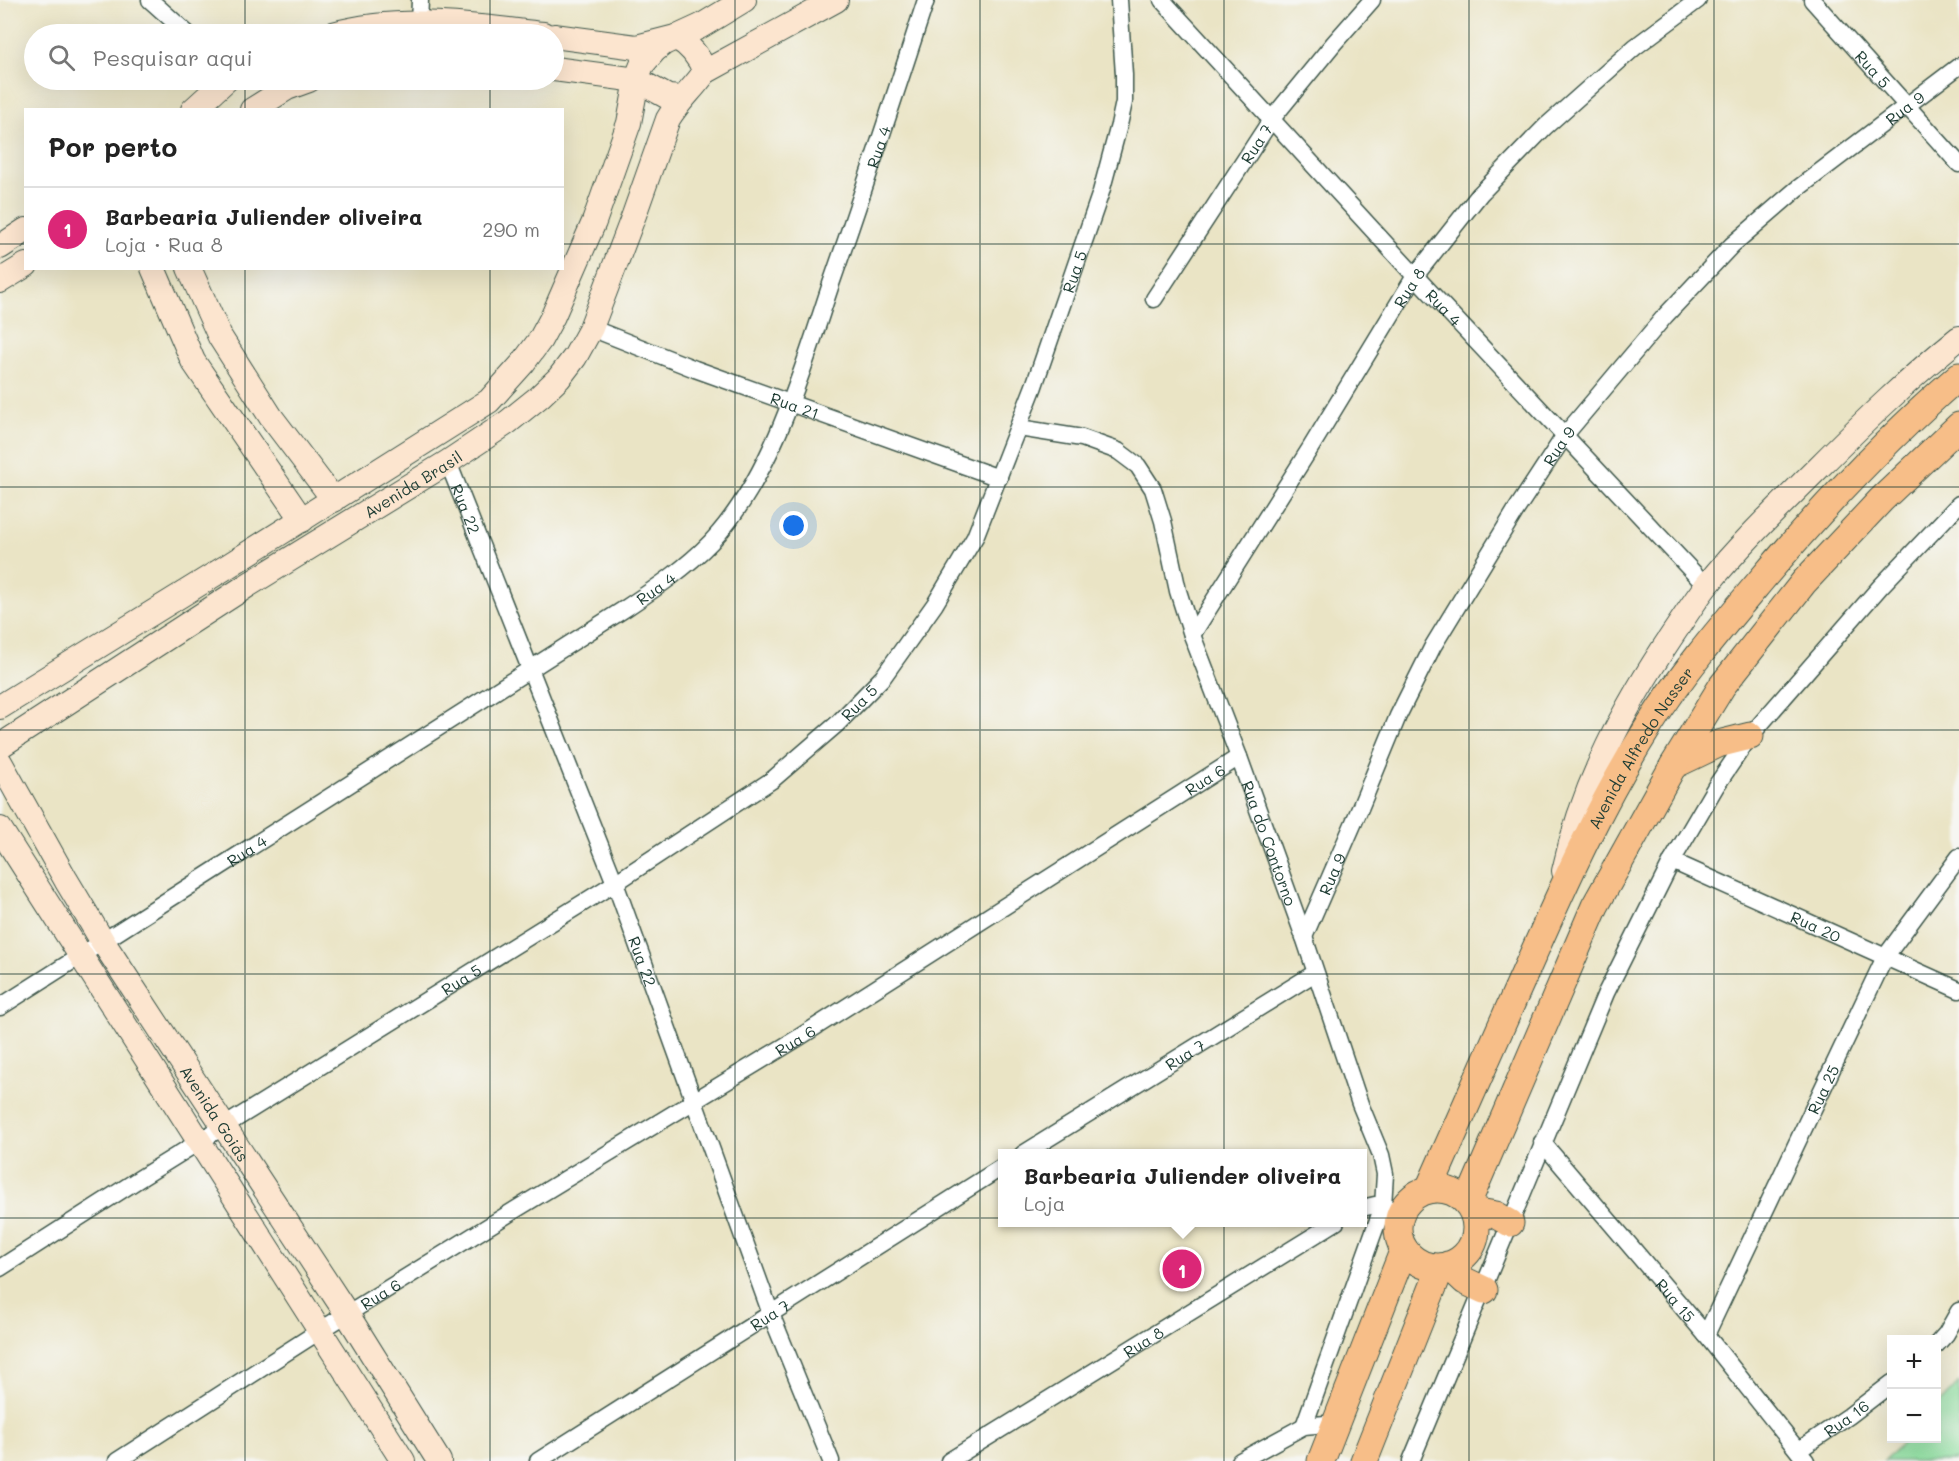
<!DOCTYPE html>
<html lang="pt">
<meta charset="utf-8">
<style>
body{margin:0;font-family:Mali,sans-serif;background:#f6f6f6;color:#222}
.controls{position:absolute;right:18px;bottom:18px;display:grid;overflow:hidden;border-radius:0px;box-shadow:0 6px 24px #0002}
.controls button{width:54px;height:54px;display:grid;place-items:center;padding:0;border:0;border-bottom:2px solid #e0e0e0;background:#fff;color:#222;font:30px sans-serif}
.you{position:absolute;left:794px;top:526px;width:21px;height:21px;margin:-15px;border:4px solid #fff;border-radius:50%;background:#1a73e8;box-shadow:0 0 0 9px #1a73e833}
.badge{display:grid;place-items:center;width:39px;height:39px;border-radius:50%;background:#db2777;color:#fff;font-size:20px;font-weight:700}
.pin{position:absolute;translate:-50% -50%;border:3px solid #fff;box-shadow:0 2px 6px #0006}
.popup{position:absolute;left:998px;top:1149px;width:369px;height:78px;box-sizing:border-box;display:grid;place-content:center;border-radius:0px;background:#fff;filter:drop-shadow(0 2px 4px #0005);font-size:20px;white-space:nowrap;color:#767676}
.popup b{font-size:22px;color:#222}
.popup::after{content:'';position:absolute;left:50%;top:100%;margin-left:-12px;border:12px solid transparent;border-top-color:#fff}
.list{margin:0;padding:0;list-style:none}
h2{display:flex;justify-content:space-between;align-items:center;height:78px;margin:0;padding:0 24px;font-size:26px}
h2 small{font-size:20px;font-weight:400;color:#767676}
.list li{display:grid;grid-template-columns:39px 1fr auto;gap:18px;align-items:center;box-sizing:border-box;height:84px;padding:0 24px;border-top:2px solid #e0e0e0}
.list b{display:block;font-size:22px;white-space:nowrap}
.list p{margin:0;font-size:20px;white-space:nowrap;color:#767676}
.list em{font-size:20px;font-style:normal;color:#767676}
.icon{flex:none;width:33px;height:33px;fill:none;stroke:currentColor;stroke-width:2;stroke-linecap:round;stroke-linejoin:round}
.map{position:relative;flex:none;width:1959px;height:1461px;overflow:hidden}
.search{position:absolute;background:#fff;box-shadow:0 6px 24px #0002;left:24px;top:24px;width:540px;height:66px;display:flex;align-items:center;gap:15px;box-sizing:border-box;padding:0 21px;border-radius:33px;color:#767676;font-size:22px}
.panel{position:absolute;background:#fff;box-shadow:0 6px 24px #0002;left:24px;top:108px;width:540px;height:162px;border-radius:0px}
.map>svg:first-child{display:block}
.green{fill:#8ee0a0;stroke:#568e6a;stroke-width:1.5}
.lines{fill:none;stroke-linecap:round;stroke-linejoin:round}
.street-casing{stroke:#3d564a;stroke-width:19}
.secondary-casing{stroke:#3d564a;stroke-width:26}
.primary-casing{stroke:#3d564a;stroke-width:29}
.street{stroke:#fff;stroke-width:16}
.secondary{stroke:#fce5cf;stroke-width:24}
.primary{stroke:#f7be88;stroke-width:27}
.grid{fill:none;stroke:#1f3d34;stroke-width:1.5;stroke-opacity:0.55}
.labels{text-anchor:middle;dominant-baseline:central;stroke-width:6;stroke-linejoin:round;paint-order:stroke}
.street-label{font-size:16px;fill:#1f3d34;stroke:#f6f6f2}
</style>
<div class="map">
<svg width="1959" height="1461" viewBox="0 0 1959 1461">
<rect width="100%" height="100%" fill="#f6f6f2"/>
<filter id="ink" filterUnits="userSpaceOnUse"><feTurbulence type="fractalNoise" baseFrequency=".0167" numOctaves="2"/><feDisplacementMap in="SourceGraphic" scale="12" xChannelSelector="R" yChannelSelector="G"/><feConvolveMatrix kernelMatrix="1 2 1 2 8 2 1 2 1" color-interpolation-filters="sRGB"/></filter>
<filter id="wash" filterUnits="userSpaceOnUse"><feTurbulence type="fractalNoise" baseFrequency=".008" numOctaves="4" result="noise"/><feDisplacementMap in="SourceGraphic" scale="24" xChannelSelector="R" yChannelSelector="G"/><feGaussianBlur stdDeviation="1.35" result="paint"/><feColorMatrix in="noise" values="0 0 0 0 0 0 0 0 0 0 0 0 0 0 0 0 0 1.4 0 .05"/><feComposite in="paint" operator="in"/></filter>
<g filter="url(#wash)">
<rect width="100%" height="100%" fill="#eae4c5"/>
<path class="green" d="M1959,1383v78h-75l22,-22 30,-1 1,-32z"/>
</g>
<g filter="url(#ink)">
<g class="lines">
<defs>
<g id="street">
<path d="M150,0l38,34"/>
<path id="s1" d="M1162,0l253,276 291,310"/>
<path id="s2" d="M1812,0l147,164"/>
<path d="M419,24l1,-24"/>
<path id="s3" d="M1154,299l117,-179 63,-77 38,-43"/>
<path id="s4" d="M591,328l104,41 304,109"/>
<path id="s5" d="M1019,428l63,10 36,13 20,15 15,23 10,32 15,70 14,44 47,122 65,180 56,167 21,51 4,19 -2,32 -79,220"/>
<path id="s6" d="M448,462l167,421 156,431 60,147"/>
<path id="s7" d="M1192,635l119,-188 104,-171 65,-82 65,-67 90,-80 63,-47"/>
<path id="s8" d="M1672,861l287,129"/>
<path id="s9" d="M1304,937l57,-131 37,-90 35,-70 83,-136 49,-75 100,-119 67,-71 65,-56 162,-123"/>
<path id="s10" d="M0,1007l626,-399c30,-20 60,-40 85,-66 62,-66 92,-174 120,-258 33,-94 64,-189 95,-284"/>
<path id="s11" d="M1542,1142l164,193 100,126"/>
<path id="s12" d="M1023,1154l292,-181"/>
<path d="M1362,1208l13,-3 26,7"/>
<path id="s13" d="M0,1268l139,-89 476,-296 157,-103 65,-56 46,-47 52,-73 40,-67 59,-151 67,-194 18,-67 5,-23v-27l-5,-75"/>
<path id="s14" d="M1706,1335l179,-378 74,-100"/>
<path d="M1936,1345l10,-11 13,-23"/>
<path id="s15" d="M1799,1450l50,-34 43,-33"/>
<path id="s16" d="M117,1461l204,-131 197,-122 280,-170 441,-281"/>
<path id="s17" d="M538,1461l464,-294"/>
<path id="s18" d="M949,1461l387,-239"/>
<path d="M1240,1461l64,-35 32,-3"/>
<path d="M1411,1461l195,-468 66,-132 44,-75 34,-50 130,-149 79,-83"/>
</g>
<g id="secondary">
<path d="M333,34c68,-19 141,-8 210,0"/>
<path d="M554,36l82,11 39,-10c15,8 24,19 30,35"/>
<path d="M554,69l83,11 31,17 14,1"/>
<path d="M193,110l33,-30"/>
<path d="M252,110l35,-22 22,-8"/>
<path d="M0,247l26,-17"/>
<path d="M153,268l40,93 109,159"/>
<path d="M189,268l31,69 51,80 63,83"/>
<path d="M0,281l26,-16"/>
<path d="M0,707l228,-141 261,-165 34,-38 17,-23 13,-24 41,-94 35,-99 9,-48 4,-10 13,-15 9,-7 37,-17 43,-26"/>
<path id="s19" d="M0,746l248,-161 200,-123 60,-40 31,-25 20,-19 16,-21 16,-29 43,-113 34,-96c10,-17 25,-30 37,-47l131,-72"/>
<path id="s20" d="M0,762l66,118 37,62 244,372 92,147"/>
<path d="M0,829l403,632"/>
<path d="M1564,871c19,-87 60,-164 109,-237 11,-16 22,-34 34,-49 34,-42 74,-80 112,-118 45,-45 90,-89 140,-129"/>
</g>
<g id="primary">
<path d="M1674,765l44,-21 32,-8"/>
<path id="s21" d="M1429,1189c34,-76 68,-153 102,-230 35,-79 71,-159 118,-233 31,-50 70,-96 108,-141 62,-74 128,-145 202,-209"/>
<circle cx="1437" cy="1228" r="39"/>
<path d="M1468,1202l127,-296 78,-140 49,-80 82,-104 77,-82 78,-74"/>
<path d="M1473,1211l23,4 14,8"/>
<path d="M1448,1265l17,16 19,9"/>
<path d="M1321,1461l83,-212"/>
<path d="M1364,1461l77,-194"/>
</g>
</defs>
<use href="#street" class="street-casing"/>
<use href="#secondary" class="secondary-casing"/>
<use href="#primary" class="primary-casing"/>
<use href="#street" class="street"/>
<use href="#secondary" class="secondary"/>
<use href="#primary" class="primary"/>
</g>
</g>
<path class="grid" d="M245,0v34M490,0v34M735,0v1461M980,0v1461M1224,0v1461M1469,0v1461M1714,0v1461M245,80v30M490,80v30M0,244h26M562,244h1397M245,268v1193M490,268v1193M0,487h1959M0,730h1959M0,974h1959M0,1218h1959"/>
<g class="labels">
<g class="street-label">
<text stroke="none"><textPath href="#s2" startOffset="92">Rua 5</textPath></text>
<text stroke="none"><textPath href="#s9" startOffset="1041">Rua 9</textPath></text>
<text stroke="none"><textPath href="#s3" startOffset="186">Rua 7</textPath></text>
<text stroke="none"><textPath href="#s10" startOffset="1282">Rua 4</textPath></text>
<text stroke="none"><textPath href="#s13" startOffset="1516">Rua 5</textPath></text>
<text stroke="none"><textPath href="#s7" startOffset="410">Rua 8</textPath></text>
<text stroke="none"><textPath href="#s1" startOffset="417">Rua 4</textPath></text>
<text stroke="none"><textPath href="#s4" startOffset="218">Rua 21</textPath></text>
<text stroke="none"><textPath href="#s9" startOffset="555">Rua 9</textPath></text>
<text stroke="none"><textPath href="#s19" startOffset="489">Avenida Brasil</textPath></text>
<text stroke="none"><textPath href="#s6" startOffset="50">Rua 22</textPath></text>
<text stroke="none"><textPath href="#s10" startOffset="778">Rua 4</textPath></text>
<text stroke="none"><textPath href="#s13" startOffset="1030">Rua 5</textPath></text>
<text stroke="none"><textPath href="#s21" startOffset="490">Avenida Alfredo Nasser</textPath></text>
<text stroke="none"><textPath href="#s16" startOffset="1284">Rua 6</textPath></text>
<text stroke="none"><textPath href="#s5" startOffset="528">Rua do Contorno</textPath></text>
<text stroke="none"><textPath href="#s10" startOffset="292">Rua 4</textPath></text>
<text stroke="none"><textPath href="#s9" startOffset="69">Rua 9</textPath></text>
<text stroke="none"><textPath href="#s8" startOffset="158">Rua 20</textPath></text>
<text stroke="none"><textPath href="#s6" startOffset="536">Rua 22</textPath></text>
<text stroke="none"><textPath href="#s13" startOffset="544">Rua 5</textPath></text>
<text stroke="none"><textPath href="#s16" startOffset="798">Rua 6</textPath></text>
<text stroke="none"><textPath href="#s12" startOffset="190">Rua 7</textPath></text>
<text stroke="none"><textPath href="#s14" startOffset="272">Rua 25</textPath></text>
<text stroke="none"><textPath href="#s20" startOffset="412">Avenida Goiás</textPath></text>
<text stroke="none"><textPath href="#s16" startOffset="312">Rua 6</textPath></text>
<text stroke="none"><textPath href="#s11" startOffset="207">Rua 15</textPath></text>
<text stroke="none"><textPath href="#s17" startOffset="274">Rua 7</textPath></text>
<text stroke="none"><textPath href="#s18" startOffset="228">Rua 8</textPath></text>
<text stroke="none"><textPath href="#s15" startOffset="57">Rua 16</textPath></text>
</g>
</g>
</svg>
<div class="controls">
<button>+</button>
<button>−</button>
</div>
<div class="you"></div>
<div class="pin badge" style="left:1182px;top:1269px">1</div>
<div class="popup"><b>Barbearia Juliender oliveira</b>Loja</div>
<div class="search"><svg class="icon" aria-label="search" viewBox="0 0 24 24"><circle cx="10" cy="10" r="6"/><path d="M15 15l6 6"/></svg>Pesquisar aqui</div>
<section class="panel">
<h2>Por perto<small></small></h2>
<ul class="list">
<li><span class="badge">1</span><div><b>Barbearia Juliender oliveira</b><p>Loja · Rua 8</p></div><em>290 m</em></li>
</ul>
</section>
</div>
